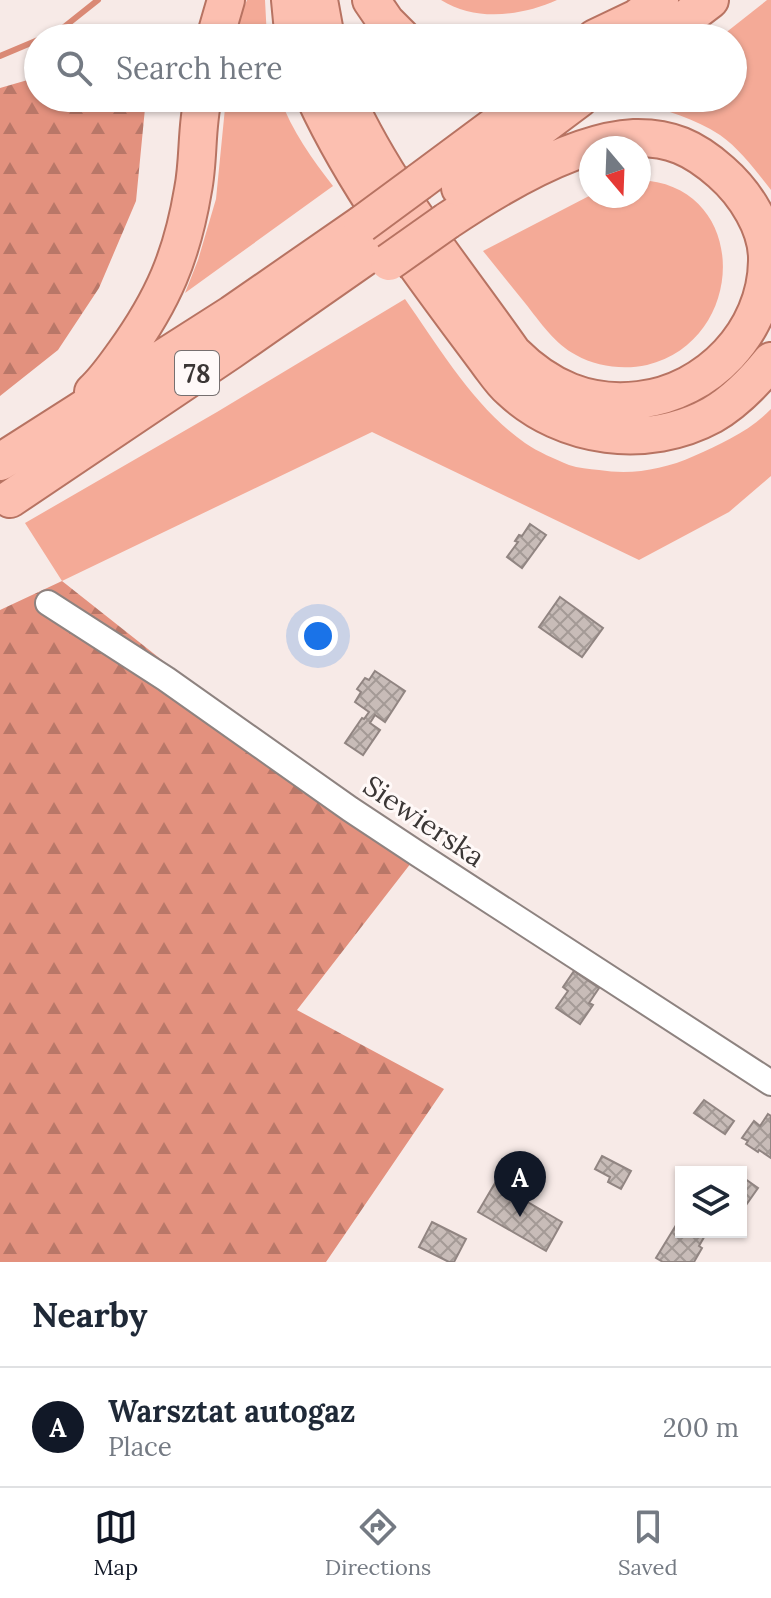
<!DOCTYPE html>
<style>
body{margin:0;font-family:Lora,serif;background:#f6f6f7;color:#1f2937}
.controls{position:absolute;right:24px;bottom:24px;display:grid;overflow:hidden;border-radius:0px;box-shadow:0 2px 6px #0004}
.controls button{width:72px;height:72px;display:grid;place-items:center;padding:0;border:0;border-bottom:2px solid #e0e1e3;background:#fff;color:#1f2937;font:40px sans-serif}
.compass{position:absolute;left:579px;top:136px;width:72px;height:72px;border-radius:50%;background:#fff;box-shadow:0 2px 6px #0004;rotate:161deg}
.you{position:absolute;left:318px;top:636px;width:28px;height:28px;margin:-20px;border:6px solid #fff;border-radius:50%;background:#1a73e8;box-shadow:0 0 0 12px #1a73e833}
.badge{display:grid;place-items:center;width:52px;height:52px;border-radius:50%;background:#111827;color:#fff;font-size:26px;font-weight:700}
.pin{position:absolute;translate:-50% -66px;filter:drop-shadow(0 2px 4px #0008)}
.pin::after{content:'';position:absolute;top:42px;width:28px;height:24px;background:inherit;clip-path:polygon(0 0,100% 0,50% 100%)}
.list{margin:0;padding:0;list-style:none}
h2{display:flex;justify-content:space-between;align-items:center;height:104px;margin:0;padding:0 32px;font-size:34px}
h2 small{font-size:26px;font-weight:400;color:#747a83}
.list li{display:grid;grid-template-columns:52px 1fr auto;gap:24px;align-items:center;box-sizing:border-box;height:120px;padding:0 32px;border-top:2px solid #e0e1e3}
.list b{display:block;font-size:30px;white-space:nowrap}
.list p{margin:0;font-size:26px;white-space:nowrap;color:#747a83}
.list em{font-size:26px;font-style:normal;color:#747a83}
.icon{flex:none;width:44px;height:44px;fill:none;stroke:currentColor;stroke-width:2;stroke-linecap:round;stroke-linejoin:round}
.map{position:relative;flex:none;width:771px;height:1262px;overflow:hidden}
.search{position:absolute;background:#fff;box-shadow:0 2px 6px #0004;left:24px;right:24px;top:24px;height:88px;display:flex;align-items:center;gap:20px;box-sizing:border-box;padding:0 28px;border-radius:44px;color:#747a83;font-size:30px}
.sheet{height:224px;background:#fff}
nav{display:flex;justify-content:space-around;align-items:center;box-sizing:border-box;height:112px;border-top:2px solid #e0e1e3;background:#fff;font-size:22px;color:#747a83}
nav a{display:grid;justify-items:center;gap:4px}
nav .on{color:#111827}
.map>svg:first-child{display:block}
.green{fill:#f4aa97}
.forest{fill:url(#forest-firs)}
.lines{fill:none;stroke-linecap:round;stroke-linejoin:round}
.stream{stroke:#da8975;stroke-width:6}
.building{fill:url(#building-cross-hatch);stroke:#918582;stroke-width:2}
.street-casing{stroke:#8e8380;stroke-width:28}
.primary-casing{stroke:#b77362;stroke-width:40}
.street{stroke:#fff;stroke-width:24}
.primary{stroke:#fcbfb0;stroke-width:36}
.primary-bridge-casing{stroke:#b77362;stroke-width:40;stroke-linecap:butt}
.primary-bridge{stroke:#fcbfb0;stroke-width:36}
.labels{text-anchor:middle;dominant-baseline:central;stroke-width:6;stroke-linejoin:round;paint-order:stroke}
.shield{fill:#fff9f8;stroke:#767070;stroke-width:2}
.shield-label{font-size:26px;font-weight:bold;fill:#3b3635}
.street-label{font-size:28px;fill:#3b3635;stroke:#fff9f8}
</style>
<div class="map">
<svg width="771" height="1262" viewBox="0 0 771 1262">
<defs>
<pattern id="forest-firs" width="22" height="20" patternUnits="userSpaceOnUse" patternTransform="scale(2)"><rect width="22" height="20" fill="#e3917e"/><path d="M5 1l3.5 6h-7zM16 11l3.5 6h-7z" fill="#b97768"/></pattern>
<pattern id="building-cross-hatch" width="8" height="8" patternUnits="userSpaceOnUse" patternTransform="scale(2)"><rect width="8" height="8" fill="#c8bcb8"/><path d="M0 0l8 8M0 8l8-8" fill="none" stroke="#a49a96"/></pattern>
</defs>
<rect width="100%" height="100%" fill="#f7eae7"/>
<path class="green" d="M247,0h18l2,38h-31l5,-24z
M441,0h116c-36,16 -81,22 -116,0z
M767,0h4v190c-15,-19 -31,-41 -51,-55 -26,-17 -53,-24 -82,-33l5,-4h90v-60h-14z
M226,98h54c12,33 32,61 53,88l-148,107 13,-33 18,-61z
M639,180c111,4 110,160 8,185 -23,5 -50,2 -71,-10 -21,-11 -36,-33 -51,-52 -14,-17 -28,-35 -42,-52l108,-56 48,1z
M405,299c35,50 69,108 120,144 13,9 30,16 44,22 9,3 20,4 30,5 32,5 64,0 95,-14 27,-12 56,-25 77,-47v67l-42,36 -90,48 -267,-128 -310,149 -37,-58 192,-111z"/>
<path class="forest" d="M38,77v21h108l-10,103 -37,87 -41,62 -58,46v-308z
M62,581l288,228 68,45 -121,156 147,79 -118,173h-326v-652z"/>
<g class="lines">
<path class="stream" d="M43,38l16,-7 39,-31
M0,56l38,-16"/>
</g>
<path class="building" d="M530,524l16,11 -24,33 -15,-11 11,-15 -3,-1 4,-6 3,1z
M560,597l43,31 -21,29 -43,-30z
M375,671l30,20 -20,31 -10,-7 -5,8 10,7 -17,25 -18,-12 17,-25 2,1 5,-7 -14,-10 6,-10 -4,-3 8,-11 4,2z
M574,971l25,17 -10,15 4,2 -13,19 -24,-16 12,-17 -5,-4z
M704,1100l30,21 -9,13 -31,-21z
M768,1114l3,2v42l-12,-8 -1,2 -12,-8 2,-3 -6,-3 12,-17 6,5z
M602,1156l29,15 -10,18 -13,-7 2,-5 -15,-8z
M741,1176l17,12 -17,24z
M495,1183l67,39 -16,29 -68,-39z
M681,1217v15h26l-8,14 3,2 -8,14h-31l-7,-4z
M432,1222l34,17 -12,23h-5l-30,-15z"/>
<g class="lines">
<defs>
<path id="street" d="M48,603l118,76 184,130 68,45 353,229"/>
<path id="primary" d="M290,0l2,21 4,17
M319,0l7,38
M371,0l15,22 16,16
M215,38l11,-38
M595,38l42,-20 23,-18
M660,38l50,-38
M315,98c45,97 112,182 175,267 6,8 12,17 20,24 53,50 138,61 202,26 24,-14 42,-33 59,-54
M346,98c42,92 109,172 167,255 35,35 75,53 126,47 69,-8 127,-68 128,-139 1,-33 -22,-68 -46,-89 -27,-24 -51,-35 -87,-34 -60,3 -138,50 -187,83
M419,182l113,-84
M460,188l120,-90
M93,392c12,-11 21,-24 31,-38 39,-54 58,-98 69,-164 6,-30 3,-62 10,-92
M0,462l232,-148 130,-90
M10,499l220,-148 149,-104"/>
</defs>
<use href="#street" class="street-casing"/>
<use href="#primary" class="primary-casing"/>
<use href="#street" class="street"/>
<use href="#primary" class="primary"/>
<defs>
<path id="primary-bridge" d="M362,224l57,-42
M389,262l58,-41"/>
</defs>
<use href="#primary-bridge" class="primary-bridge-casing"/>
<use href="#primary-bridge" class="primary-bridge"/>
</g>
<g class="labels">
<rect class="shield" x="175" y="351" width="44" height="44" rx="6"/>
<g class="shield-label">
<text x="197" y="373">78</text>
</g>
<g class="street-label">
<text transform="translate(424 821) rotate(34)">Siewierska</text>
</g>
</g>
</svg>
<div class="controls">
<button><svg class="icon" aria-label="layers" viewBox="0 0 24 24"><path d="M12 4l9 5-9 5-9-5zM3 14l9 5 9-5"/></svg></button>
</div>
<svg class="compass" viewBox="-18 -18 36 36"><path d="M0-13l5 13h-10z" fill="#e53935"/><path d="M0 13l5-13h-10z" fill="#747a83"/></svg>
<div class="you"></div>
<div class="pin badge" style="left:520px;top:1217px">A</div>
<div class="search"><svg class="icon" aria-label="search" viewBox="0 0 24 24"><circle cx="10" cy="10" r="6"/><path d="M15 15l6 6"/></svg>Search here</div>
</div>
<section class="sheet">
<h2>Nearby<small></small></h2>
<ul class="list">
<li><span class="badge">A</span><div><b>Warsztat autogaz</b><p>Place</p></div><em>200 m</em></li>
</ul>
</section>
<nav>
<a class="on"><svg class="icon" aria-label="map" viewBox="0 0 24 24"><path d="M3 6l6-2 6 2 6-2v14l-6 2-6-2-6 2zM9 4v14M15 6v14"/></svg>Map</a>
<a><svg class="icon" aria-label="directions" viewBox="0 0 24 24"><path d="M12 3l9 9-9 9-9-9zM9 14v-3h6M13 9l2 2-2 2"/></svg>Directions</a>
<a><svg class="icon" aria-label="saved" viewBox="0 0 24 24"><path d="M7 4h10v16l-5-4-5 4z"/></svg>Saved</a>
</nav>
